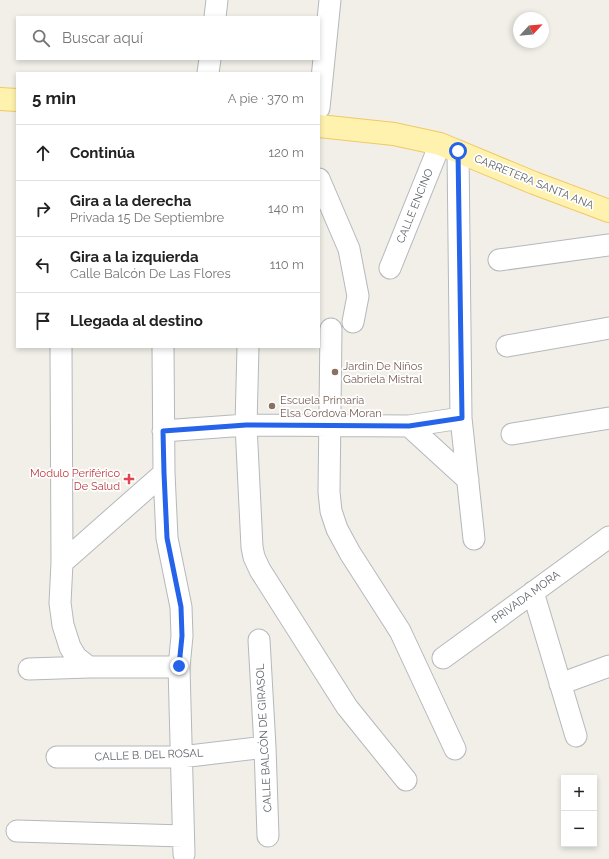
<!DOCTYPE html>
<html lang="es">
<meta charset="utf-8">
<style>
body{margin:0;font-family:Raleway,sans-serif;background:#f2f2f2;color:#222}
.controls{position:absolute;right:12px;bottom:12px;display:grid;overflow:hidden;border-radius:0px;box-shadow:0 2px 6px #0003}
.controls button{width:36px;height:36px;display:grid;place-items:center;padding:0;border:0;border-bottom:1px solid #e0e0e0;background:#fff;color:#222;font:20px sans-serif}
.compass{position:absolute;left:513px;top:12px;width:36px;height:36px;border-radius:50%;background:#fff;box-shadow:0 2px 6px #0003;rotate:64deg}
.stop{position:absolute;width:12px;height:12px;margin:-9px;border:3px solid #2563eb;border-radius:50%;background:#fff}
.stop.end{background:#2563eb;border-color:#fff;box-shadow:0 1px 4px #0008}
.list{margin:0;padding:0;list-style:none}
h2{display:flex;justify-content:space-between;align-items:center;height:52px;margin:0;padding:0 16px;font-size:17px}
h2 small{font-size:13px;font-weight:400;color:#767676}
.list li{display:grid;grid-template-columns:26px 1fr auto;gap:12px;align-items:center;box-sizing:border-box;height:56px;padding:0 16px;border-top:1px solid #e0e0e0}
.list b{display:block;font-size:15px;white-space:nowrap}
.list p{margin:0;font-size:13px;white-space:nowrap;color:#767676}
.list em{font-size:13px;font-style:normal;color:#767676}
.icon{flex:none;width:22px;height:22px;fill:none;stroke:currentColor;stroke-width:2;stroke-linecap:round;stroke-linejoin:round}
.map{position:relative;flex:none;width:609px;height:859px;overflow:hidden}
.search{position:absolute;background:#fff;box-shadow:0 2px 6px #0003;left:16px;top:16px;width:304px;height:44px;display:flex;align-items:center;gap:10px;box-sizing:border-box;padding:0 14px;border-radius:0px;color:#767676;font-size:15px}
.panel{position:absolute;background:#fff;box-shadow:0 2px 6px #0003;left:16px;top:72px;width:304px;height:276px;border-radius:0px}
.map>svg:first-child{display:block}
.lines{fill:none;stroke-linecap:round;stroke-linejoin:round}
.minor-casing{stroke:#b5b8bc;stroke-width:23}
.major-casing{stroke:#f2c960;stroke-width:24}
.minor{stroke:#fff;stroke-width:21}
.major{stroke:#fff2af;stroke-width:22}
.route{stroke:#2563eb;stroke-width:5}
.education-dot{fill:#8d6e63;stroke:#fff;stroke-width:1.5}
.health-dot{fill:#e0444e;stroke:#fff;stroke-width:1.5}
.labels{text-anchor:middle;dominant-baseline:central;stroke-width:3.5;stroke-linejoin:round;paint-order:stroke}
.street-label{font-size:11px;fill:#5f6368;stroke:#fff}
.education-label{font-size:11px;fill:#785e54;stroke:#fff;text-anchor:start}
.health-label{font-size:11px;fill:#be3a42;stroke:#fff;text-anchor:end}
</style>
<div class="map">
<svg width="609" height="859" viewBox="0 0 609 859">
<rect width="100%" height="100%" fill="#f1efe8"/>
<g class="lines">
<defs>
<path id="minor" d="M215,17l2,-17
M208,73l2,-14
M319,108l11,-108
M458,151l3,267 13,121
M319,179l30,70 9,47 -5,26
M499,260l110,-15
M390,268l50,-124
M331,329l-2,163 2,19 6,18 13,24 50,78 55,118
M507,346l102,-18
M61,347l1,216 -2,40 3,22 7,22 6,10 13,10
M163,347l1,126 3,65 14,69 1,29 -3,31 5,187
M248,347l-2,78 6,122 2,10 6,13 87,137 59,73
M409,426l59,54
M163,431l83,-6 163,1 52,-8
M512,434l97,-16
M62,563l102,-90
M533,592l43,144
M259,640l6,107 3,89
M443,658l166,-121
M29,669l60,-2h90
M560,684l49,-18
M57,757h124l84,-10
M17,831l166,5"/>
<path id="major" d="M0,99l17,1
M319,126l75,8 46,10 94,39 75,28"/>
</defs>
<use href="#minor" class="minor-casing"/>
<use href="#major" class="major-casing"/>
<use href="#minor" class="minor"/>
<use href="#major" class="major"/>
</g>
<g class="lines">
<path class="route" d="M179,666l3,-30 -1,-29 -14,-69 -3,-65 -1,-42 83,-6 163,1 53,-8 -4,-267"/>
</g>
<g class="education-dot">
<circle cx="335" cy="372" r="4"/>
<circle cx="272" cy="406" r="4"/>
</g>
<path class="health-dot" d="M127 473h4v4h4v4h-4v4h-4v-4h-4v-4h4z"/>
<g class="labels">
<g class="street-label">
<text transform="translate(534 182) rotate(22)">CARRETERA SANTA ANA</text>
<text transform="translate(415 206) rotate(-68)">CALLE ENCINO</text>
<text transform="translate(526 597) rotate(-36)">PRIVADA MORA</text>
<text transform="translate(264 738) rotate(-93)">CALLE BALCÓN DE GIRASOL</text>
<text transform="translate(149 755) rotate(-2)">CALLE B. DEL ROSAL</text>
</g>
<g class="education-label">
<text x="343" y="366">Jardin De Niños<tspan x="343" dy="13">Gabriela Mistral</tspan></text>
<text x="280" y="400">Escuela Primaria<tspan x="280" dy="13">Elsa Cordova Moran</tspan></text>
</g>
<g class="health-label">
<text x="120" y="473">Modulo Periférico<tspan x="120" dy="13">De Salud</tspan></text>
</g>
</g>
</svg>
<div class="controls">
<button>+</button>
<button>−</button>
</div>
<svg class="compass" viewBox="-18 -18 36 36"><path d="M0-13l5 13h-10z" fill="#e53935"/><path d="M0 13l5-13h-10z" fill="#767676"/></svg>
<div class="stop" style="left:458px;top:151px"></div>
<div class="stop end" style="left:179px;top:666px"></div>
<div class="search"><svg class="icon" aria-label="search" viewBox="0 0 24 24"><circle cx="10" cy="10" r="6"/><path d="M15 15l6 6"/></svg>Buscar aquí</div>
<section class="panel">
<h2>5 min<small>A pie · 370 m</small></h2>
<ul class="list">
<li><svg class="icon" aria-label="ahead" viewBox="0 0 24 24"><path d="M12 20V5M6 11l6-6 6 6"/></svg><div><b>Continúa</b></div><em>120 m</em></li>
<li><svg class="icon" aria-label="right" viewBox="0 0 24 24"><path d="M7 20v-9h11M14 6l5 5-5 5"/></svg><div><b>Gira a la derecha</b><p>Privada 15 De Septiembre</p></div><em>140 m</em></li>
<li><svg class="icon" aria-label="left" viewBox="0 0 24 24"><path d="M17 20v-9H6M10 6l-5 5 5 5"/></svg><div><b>Gira a la izquierda</b><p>Calle Balcón De Las Flores</p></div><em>110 m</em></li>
<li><svg class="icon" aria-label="arrive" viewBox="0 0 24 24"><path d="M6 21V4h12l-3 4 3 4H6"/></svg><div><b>Llegada al destino</b></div></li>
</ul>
</section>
</div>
